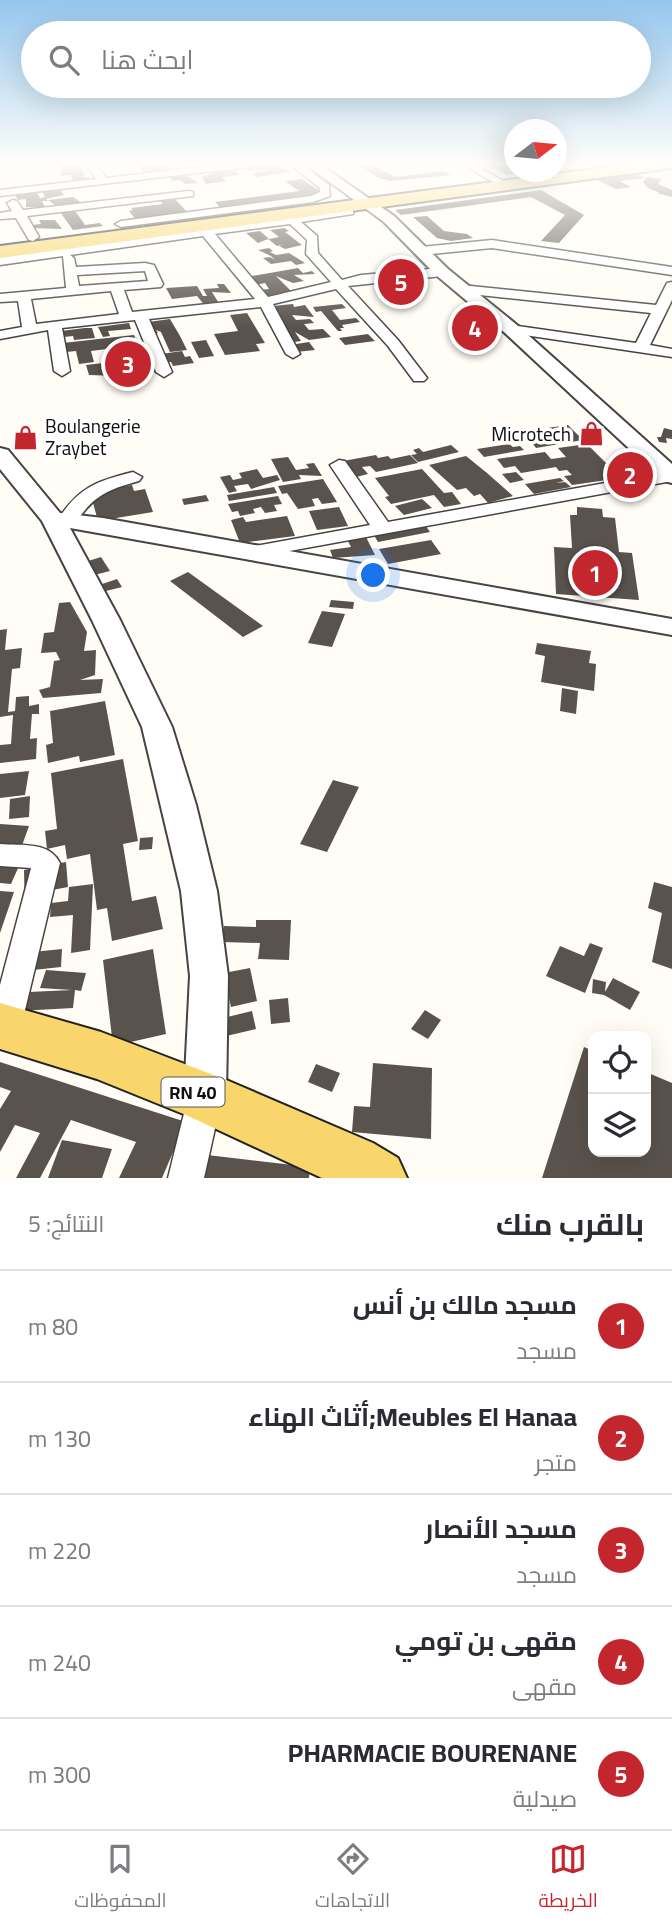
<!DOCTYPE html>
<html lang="ar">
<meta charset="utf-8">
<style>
body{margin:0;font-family:Georgia,Cairo,serif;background:#f7f7f7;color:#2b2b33;direction:rtl}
.controls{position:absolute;right:21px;bottom:21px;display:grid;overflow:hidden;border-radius:14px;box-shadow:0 7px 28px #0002}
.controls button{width:63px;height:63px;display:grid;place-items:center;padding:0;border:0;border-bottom:2px solid #e1e1e2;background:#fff;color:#2b2b33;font:35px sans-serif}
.compass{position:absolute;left:504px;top:119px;width:63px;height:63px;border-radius:50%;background:#fff;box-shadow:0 7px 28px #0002;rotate:74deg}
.you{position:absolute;left:374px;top:576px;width:24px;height:24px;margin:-18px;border:5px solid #fff;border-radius:50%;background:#1a73e8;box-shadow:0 0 0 10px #1a73e833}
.badge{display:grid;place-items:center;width:46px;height:46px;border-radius:50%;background:#c4262e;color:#fff;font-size:23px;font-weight:700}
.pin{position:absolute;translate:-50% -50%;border:4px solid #fff;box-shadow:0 2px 7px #0006}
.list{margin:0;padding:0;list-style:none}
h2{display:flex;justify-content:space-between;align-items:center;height:91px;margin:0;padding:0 28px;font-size:30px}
h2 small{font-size:23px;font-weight:400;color:#7c7c81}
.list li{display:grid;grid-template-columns:46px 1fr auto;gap:21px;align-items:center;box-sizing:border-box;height:112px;padding:0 28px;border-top:2px solid #e1e1e2}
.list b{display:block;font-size:26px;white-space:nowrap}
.list p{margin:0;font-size:23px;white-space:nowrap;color:#7c7c81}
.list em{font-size:23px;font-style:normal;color:#7c7c81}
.icon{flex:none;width:38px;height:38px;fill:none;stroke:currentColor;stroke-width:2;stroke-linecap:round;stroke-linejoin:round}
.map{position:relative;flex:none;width:672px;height:1178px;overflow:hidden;direction:ltr}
.search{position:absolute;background:#fff;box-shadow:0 7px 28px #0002;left:21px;right:21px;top:21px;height:77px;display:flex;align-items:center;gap:18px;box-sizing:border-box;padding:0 24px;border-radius:38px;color:#7c7c81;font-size:26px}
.sheet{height:651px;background:#fff}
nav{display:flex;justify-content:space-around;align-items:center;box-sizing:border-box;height:98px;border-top:2px solid #e1e1e2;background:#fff;font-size:19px;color:#7c7c81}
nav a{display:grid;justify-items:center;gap:4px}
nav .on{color:#c4262e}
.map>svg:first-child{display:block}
.building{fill:#5a524d}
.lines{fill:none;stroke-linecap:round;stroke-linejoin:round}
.minor-casing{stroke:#444;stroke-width:3}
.tertiary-casing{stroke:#444;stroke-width:4}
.primary-casing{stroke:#222;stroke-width:4}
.minor{fill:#fff;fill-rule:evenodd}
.tertiary{fill:#fff;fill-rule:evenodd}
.primary{fill:#f9d66b;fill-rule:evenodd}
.labels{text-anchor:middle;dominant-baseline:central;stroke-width:7;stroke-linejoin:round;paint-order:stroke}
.shield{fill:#fff;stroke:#585858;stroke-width:2}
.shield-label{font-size:18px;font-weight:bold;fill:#111}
.poi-label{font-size:19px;fill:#111;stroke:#fff;text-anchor:start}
</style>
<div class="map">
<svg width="672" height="1178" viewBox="0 0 672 1178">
<rect width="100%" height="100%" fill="#fffdf5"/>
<path class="building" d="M151,163h17l6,7 -29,5 -7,-11z
M277,164l14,8 -35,5 -4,-4 16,-2 -3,-2 -16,2 -3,-3z
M71,165l4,6 -2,-6h6l6,10 -4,2h6l3,4h-17l-2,-6 -10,1v-10z
M374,165l21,12 48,-6 8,4 -61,6 -11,-3 -19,-12z
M504,165l16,7v1l-13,2 -16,-8z
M234,170l6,5 -18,2 4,4 -20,3 -4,-7 10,-4z
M185,174l13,9 -13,1 -5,-4 -7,1 -5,-5z
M637,174l8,4 -25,3 11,6 -15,2 -19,-9z
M647,177l15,2 -4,5 14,6v7l-16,-4h4l-12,-5 -5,-6z
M302,179l21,14 -103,14 -5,-5 84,-11 -14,-10z
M55,190l6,1 3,4 -18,4 2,2h-6l3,6h-19v-8l-8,1 -3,-5 22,-3 3,6 5,-1 -3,-6z
M541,190l43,25 -25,28 -18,-2 24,-26 -34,-18 -130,18 -6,-5z
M73,197l12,8 -26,3 -11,-8z
M175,199l14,15 -52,7 -8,-10 4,-1 -2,-2 32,-4 -3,-3z
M70,211l6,1 9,13 15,-2 3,3 -30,4 -13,-18z
M427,216l17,15 23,3 6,4 -22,3 -14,-3 -24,-21z
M39,220h16l7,9 -30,-1 -1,-3 10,-1z
M284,228l5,3 -4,1 17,13 -17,4 -6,-3 6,-2 -8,2 -9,-7 -10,4 -12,-10 14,-2 9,8 10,-2 -9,-7z
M269,248l4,3 -3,1 6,3 13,-2 16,10 -9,2 -5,-4 -20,3 -8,-6 7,-1 5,3 -4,-4 -13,-6z
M298,268l5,5 9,-2 3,3 -21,1 10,6 -11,2 -17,-7 17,17 -28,4 -6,-7 10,-1 -4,-6 -10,2 -14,-7z
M217,284h7l7,9 -19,-1 8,13 -14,2 -9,-11 -25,3 -6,-11 31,-2 6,10h4l-4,-7 16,-1z
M293,304l1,3 11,-2 9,12 -22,-2 4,5 14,-1 4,4 -10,1 5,6 14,-1 8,8 -22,3 -14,-8 6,9 -7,1 -18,-25 -10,1 -3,-4h3l-3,-7z
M342,304l4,4 -14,2 8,10 16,-2 4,4 -18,3 2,3h-4l2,3h-4l-17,-20 -5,1 -3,-5z
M247,313l18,30 -9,1 4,7 -35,4 -11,-21 24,-3 -8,-16z
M170,319l10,17 7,14 -17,2 -9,-20 -5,-2 2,3 -13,1 -4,-11z
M129,323l2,6 -23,2 2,5 -7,1 -5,-10z
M85,328h7l3,10 -21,2 -1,-4 -18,2 -2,-6z
M368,334l7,7 -30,4 -6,-7z
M134,335l5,12 -17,2 1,4 29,-3 8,21 -40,5 -31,-1 -3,-10 26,-3 -5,-13 -16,2 3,11 -15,2 -3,-13 -10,1 -12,-8z
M206,340l8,16 -15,2 -8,-16z
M309,342l6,8 -19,2 -6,-7z
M182,351l3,6 5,-1 4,7 -21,3 -2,-4h-6l-4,-8z
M568,425l15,15 -47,8 -6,-8h4l-8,-9z
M664,428l8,2v9l-6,-1 1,5 -8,-1 -2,-5h4z
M509,444l4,3 7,-1 4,4 -40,7 -7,-8z
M587,444l34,34 -49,7 -8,-9 8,-1 -5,-5 -8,1 -3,-4 -35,6 -6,-7 -11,2 -7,-9 48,-7 6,7 15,-2 -8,-9z
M451,445l8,7 -41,10 -7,-7 6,-1 -4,-4 6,-2 4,4z
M376,455l2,3 10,-2 3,3 19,-4 8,8 -42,9 -6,-6 -8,1 6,7 -12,3 -13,-16z
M466,456l21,17 26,23 -25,7 -8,-9 -6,2 -8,-8 -9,2 -28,-25z
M288,457l8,13 13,-2 -3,-4 8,-1 8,13 -23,-1 2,4 -18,3 -12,-23z
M257,469l6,9 14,-3 3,5 -29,9 -3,-5 -14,2 3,5 -8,2 -9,-16 10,-2 3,5 9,-2 -3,-5z
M422,469l22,24 8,-1 9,12 -17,3 -10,-12 -43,9 -6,-7 4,-1 -14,-18z
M516,472l8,8 -14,3 -8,-9z
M560,478l4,3 -8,2 9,-1 6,5 -37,7 -9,-10z
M323,479l14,23 -15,2 -4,-6 -6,1 3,7 -17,3 -11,-16 -5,1 -4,-8z
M132,485l2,6 11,-2 8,23 -55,9 -8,-29z
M274,487l3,6 -48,8 -2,-6z
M206,495l3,6 -25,4 -2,-6z
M278,496l4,8 -8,1 3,6 -12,2 -4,-6 -8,2 2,4 -15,3 -2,-5 -6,1 -4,-8z
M422,499l10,9 -28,7 -9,-9z
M339,507l9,19 -31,4 -8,-19z
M577,507l25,2 1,8 12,1 4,34 13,1 7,47 -83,-6 -2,-47 18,1 -2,-33h7z
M287,516l8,20 -55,7 -9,-23 12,-3 3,5z
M423,522l7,10 -52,10 -6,-10z
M364,533l11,22 -42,3 -3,-8 21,-3 -6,-12z
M431,540l10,14 -53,10 -9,-15z
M101,557l9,14 -16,4 -9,-13z
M188,572l75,54 -20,11 -73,-56z
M117,579l5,8 -16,4 -4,-7z
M331,600l23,2 -1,7 -24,-2z
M70,602l17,30 -3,19 12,-1 -1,25 -15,5 23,-1 -2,14 -58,5 -4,-8 11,-3 4,-26 6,-1 -4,-8 -15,1 3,-20 10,-1 5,-29z
M322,611l23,3 -13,33 -24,-4z
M7,629l-2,21 17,-2 -2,20 -8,1 -4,43 7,-1 1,-14 13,-1v10l10,-2v10h-7l-2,25 7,-1 -1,21 -36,4v-18l11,-1 2,-29 -13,2v-87z
M537,643l54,8 -2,12 7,1 -2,27 -53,-9 4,-26 -10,-2z
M562,688l16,3 -2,23 -16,-3z
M105,701l10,54 -35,7 -1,-6 -31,7 -2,-18 7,-2 -3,-32z
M123,759l15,82 -15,3 9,57 24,-5 7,33 -51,12 -5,-33 -10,2 -7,-56 -23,5 -2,-14 -18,4 -2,-18 12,-2 -6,-56z
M29,771l-4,24 -25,3v-24z
M333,780l26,7 -32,65 -27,-8z
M30,796l-1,21 -20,2 1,-20z
M0,824l29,2 -9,25 -20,-1z
M153,837l-1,12 -13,1 1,-12z
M66,862l2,25 -21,4v28l-22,4 -1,-53z
M0,865l19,1 -8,18 -11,-1z
M654,882l18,5v82l-20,-7 10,-49 -14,-5z
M93,884l-3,66 -19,3 2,-38 -23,2 1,-14 17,-2 1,-14z
M0,891l14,1 -14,41z
M256,920h35l-2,40 -31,-1 2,-16 -38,-1 2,-16 32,1z
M590,943l13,5 -18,45 -39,-17 14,-30 24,10z
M62,949l-1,18 -28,3 -4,22 43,-2 -32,-2 6,-18 40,3 -5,18 -6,-1 -2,18 -73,4 33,-60z
M153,949l13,85 -53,12 -10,-86z
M250,968l7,33 -26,6 -7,-34z
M613,978l27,14 -10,18 -26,-15 -12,-2 1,-14 13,3 -1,10z
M288,998l2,24 -19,2 -2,-24z
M425,1010l16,10 -13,19 -17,-10z
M252,1011l4,18 -38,9 -3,-18z
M584,1047l9,4v101h53v-80l26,11v95h-130z
M0,1062l186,60 -24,56h-43l17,-36 -65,-22 -31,58h-24l24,-45 -25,-8 -15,27v-43l11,-18 -11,-4z
M373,1063l59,5 -1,71 -79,-7 2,-26 16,1z
M316,1064l24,9 -8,19 -24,-10z
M62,1140l50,9 -10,29h-54z
M182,1152l128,15 -1,11h-133z"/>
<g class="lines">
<defs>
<path id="minor" d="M85,163h10l11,15 129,-15h27l-5,3 -257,30v-6l96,-11z
M288,163h11l30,22 1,11 -17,6 -192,25 -6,-3 6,-3 190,-25 9,-4v-4z
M460,163h12l33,19 -9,2z
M189,191l4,1v4l-166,20 12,21 -6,4 -4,-1 -13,-22 -16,1v-6l12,-2 -5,-8 6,-3 4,1 6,9z
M349,209l4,1v4l-52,8 16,14 1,17 24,27 19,-5 81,-7 6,4 -6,4 -94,10 50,54 29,38 -3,3h-10l-26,-35 -52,-57 -63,15 27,50 -7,4 -7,-4 -25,-47 -112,12 23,53 -8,5 -8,-5 -21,-52 -73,8 8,43 -8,5 -8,-5 -6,-41 -48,9v-8l22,-4 -4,-26 -18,1v-8l66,-6 -3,-32 -63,9v-8zM290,224l17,16 -1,14 25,28 -63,15 -53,-63zM203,236l52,63 -123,13 -8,-22 37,-3 2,-3 -9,-19 -9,-2 -69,4 -2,-9 -4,-3zM145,271l3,10 -69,5 -2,-11zM111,291l8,23 -83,10 -5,-25z
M492,240l180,27v8l-180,-27 -71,7 -6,-4 6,-4z
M672,282v18l-22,45 22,4v8l-161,-24 -7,-4 7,-4 125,18 15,-30 -190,-20 -7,-4 7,-4 195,20 11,-22z
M339,460l6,1 43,61 284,-51v10l-421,77 -7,-2 -3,-4 3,-4 126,-23 -40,-60z
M133,472l9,5 -3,4c-33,9 -46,15 -65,44h-14l-3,-4c21,-33 39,-40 76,-49z
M0,844c22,2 49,-3 60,19l-39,164 -5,10 -11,5 -5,-2v-55l31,-117 -31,-2z
M205,1081l12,4 5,12 -18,81h-36l20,-81 5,-12z"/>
<path id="tertiary" d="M304,163h14l76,53 54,53 69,56 155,139v19l-8,-2 -159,-148 -69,-58 -52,-53z
M0,448l8,2 52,63 43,5 569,101v16l-602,-107 50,92 52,107 24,78 21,86 11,85 -2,121 -6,14 -15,6 -15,-6 -6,-14 6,-121 -9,-85 -39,-164 -50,-107 -50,-99 -42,-52z"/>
<path id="primary" d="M639,163h33v5l-672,90v-12z
M0,1003l101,29 123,47 149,64 25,15 9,20h-85l-136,-63 -89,-36 -97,-30z"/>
</defs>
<use href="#minor" class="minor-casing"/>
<use href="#tertiary" class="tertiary-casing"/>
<use href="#primary" class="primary-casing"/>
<use href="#minor" class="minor"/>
<use href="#tertiary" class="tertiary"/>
<use href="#primary" class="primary"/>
</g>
<linearGradient id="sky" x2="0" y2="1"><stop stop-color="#95c6ee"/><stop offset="0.5" stop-color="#fffefa"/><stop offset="1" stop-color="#fffefa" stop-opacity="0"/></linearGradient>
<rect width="672" height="327" fill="url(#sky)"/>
<defs>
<symbol id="shop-bare" viewBox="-9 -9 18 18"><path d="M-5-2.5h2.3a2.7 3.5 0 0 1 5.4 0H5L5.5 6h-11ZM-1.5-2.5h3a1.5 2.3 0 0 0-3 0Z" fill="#c4262e" stroke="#fff" stroke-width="2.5" paint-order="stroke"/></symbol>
</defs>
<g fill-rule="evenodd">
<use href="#shop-bare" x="574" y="416" width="35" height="35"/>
<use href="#shop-bare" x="8" y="420" width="35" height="35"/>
</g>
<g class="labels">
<rect class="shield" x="161.5" y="1077.5" width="63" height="29" rx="5"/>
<g class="shield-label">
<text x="193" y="1092">RN 40</text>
</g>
<g class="poi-label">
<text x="45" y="426">Boulangerie<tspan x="45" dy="22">Zraybet</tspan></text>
<text x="571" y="434" text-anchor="end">Microtech</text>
</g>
</g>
</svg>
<div class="controls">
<button><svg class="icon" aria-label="locate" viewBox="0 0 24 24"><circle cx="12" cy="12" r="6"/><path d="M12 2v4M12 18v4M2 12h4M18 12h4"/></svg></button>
<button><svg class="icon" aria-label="layers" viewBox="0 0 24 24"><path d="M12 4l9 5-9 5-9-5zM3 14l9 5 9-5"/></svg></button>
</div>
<svg class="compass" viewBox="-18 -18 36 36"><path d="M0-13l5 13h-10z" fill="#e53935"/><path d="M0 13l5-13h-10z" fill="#7c7c81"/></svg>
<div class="you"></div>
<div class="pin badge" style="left:595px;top:573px">1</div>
<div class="pin badge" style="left:630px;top:475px">2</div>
<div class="pin badge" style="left:128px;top:364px">3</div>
<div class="pin badge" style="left:475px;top:328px">4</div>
<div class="pin badge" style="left:401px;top:282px">5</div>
<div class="search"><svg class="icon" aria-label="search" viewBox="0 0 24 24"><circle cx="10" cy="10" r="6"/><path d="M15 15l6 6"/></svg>ابحث هنا</div>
</div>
<section class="sheet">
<h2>بالقرب منك<small>النتائج: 5</small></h2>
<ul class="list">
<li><span class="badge">1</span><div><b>مسجد مالك بن أنس</b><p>مسجد</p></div><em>80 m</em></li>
<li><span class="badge">2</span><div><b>Meubles El Hanaa;أثاث الهناء</b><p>متجر</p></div><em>130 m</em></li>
<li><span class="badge">3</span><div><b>مسجد الأنصار</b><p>مسجد</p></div><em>220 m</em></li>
<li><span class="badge">4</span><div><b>مقهى بن تومي</b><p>مقهى</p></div><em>240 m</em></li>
<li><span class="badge">5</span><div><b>PHARMACIE BOURENANE</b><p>صيدلية</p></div><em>300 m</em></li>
</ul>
</section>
<nav>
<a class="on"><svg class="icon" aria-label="map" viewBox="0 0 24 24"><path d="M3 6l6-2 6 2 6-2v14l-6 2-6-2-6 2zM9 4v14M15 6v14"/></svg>الخريطة</a>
<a><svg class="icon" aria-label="directions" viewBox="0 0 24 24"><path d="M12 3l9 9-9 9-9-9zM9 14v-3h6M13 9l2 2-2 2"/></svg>الاتجاهات</a>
<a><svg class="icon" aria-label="saved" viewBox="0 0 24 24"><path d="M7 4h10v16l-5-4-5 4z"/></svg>المحفوظات</a>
</nav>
